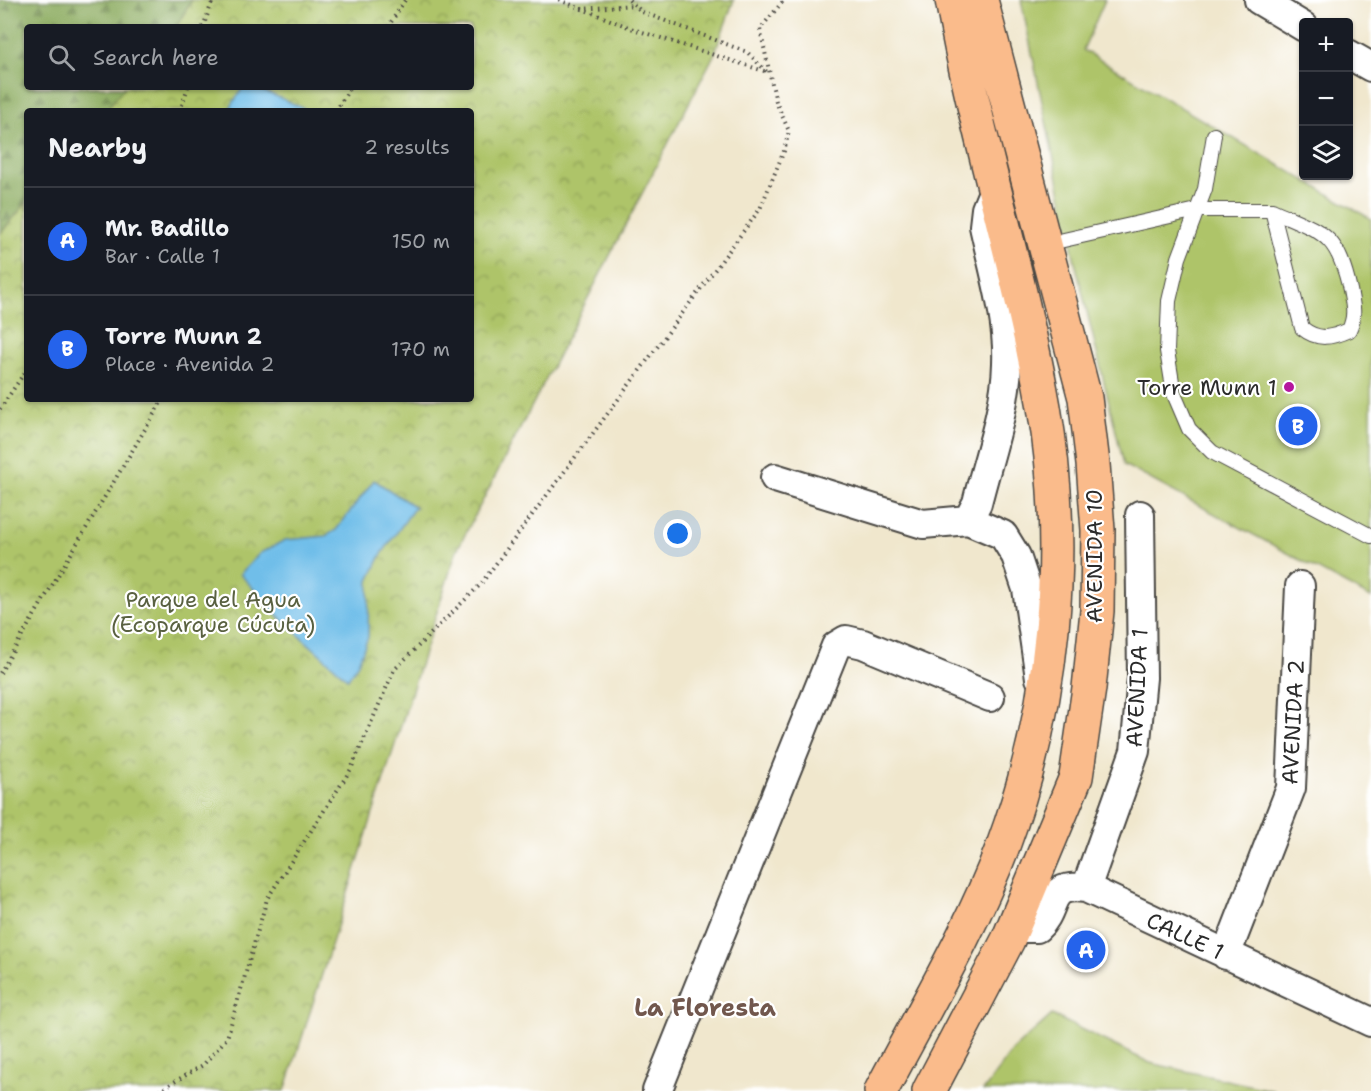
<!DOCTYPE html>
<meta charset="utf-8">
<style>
body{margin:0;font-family:"Shantell Sans",sans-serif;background:#242831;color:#f1f3f6}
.controls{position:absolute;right:18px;top:18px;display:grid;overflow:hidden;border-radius:6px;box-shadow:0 2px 4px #0004}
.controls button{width:54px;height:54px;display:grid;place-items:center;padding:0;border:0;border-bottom:2px solid #363941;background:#171b24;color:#f1f3f6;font:30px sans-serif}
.you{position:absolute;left:678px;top:534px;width:21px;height:21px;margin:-15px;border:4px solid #fff;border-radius:50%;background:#1a73e8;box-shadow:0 0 0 9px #1a73e833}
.badge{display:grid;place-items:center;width:39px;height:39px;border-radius:50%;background:#2563eb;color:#fff;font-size:20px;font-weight:700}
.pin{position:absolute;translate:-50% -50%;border:3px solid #fff;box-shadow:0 2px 6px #0006}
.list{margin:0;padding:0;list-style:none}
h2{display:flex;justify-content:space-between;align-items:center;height:78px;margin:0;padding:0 24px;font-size:26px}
h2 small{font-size:20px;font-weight:400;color:#9ea1a6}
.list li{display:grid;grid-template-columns:39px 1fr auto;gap:18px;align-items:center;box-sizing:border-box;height:108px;padding:0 24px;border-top:2px solid #363941}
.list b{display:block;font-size:22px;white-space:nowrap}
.list p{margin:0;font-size:20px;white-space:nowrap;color:#9ea1a6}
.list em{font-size:20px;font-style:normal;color:#9ea1a6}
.icon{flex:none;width:33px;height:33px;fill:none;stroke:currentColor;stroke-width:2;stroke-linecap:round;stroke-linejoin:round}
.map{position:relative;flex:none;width:1371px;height:1091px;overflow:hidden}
.search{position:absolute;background:#171b24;box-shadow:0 2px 4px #0004;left:24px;top:24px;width:450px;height:66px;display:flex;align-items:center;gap:15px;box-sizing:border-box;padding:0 21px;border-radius:6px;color:#9ea1a6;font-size:22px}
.panel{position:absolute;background:#171b24;box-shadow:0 2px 4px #0004;left:24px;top:108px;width:450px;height:294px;border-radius:6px}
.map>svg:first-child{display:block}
.grass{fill:#aec469;stroke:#6c784a;stroke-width:1.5}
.forest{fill:url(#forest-firs);stroke:#5a6a44;stroke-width:1.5}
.park{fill:url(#park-crowns);stroke:#6c784a;stroke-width:1.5}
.water{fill:#6fbee9;stroke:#4d748a;stroke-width:1.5}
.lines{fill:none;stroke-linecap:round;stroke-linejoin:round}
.service-casing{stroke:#494743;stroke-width:16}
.minor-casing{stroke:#494743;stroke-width:32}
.primary-casing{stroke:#494743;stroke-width:36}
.path{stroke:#494743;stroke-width:4;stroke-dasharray:1.5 4.5;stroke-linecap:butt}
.service{stroke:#fff;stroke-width:14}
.minor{stroke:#fff;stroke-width:28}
.primary{stroke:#fabb8b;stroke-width:33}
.poi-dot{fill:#b5179e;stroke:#fff;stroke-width:2}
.labels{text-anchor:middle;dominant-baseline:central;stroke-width:4.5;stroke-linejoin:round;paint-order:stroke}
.poi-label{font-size:22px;fill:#2b2b2b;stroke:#fff;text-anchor:end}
.street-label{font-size:22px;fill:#2b2b2b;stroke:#fff}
.park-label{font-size:22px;fill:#596141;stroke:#fff}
.neighbourhood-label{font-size:24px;font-weight:bold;fill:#71574d;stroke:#fff}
</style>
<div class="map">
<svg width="1371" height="1091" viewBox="0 0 1371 1091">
<defs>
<pattern id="forest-firs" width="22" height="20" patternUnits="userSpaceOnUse" patternTransform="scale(1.5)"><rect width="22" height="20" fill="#8aaa5d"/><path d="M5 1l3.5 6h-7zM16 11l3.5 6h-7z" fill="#718b4d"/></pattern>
<pattern id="park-crowns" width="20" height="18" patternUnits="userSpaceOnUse" patternTransform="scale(1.5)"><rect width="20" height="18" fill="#aec469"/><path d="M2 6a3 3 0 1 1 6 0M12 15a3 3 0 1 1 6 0" fill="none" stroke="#8e9f57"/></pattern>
</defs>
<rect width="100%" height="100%" fill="#fff"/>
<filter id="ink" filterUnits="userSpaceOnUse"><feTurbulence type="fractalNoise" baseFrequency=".0167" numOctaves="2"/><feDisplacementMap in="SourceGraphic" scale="12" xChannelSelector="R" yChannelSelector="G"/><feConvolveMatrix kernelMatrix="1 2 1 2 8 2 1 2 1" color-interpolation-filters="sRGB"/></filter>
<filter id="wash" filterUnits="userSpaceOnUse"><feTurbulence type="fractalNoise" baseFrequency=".008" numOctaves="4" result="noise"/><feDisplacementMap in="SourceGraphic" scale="24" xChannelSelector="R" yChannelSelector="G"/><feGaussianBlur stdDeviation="1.35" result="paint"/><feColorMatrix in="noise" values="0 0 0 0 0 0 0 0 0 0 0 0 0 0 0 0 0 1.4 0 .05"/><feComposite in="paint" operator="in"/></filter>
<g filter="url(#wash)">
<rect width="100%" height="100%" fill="#f0e7cd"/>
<path class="grass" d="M1021,0h84l-22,50 288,169v379l-247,-133 -49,-203z
M1052,1015l98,48 125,28h-292l30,-41z"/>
<path class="forest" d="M0,0h192l-16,27h-149v60h98l-20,24h-78v91l-27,32z"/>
<path class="park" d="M192,0h542l-20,55 -258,497 -171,539h-285v-857l27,-32v197h444v-288h-366l20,-24h346v-60h-295z"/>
<path class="water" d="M243,87h11l50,21 -2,3h-74z
M374,480l41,27 -34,48 -12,26 -1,56 -10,26 -10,16 -66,-59 -42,-46 20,-21 25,-13 41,-4 10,-6z"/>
</g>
<g filter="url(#ink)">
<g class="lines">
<defs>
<path id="service" d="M1214,135l-9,54 -26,69 -10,43 -2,50 7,43 15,35 23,23 159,84
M1272,210c51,23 65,22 78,80 3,16 6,25 -1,40 -18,8 -31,11 -47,-2z
M1046,244l151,-34h75"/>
<path id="minor" d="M1259,0l45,27
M1348,54l23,13
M775,478l148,46 45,-4 35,15 13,21 11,33 13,89
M968,520l9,-17c11,-45 29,-93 30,-140 2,-43 -14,-95 -23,-137l2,-17 9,-22
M1086,888l49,-137 7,-73 -2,-163
M1014,928h23c22,-20 7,-45 49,-40l285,134
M1226,955l65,-167 9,-202
M657,1091l179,-445 10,-6 17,4 127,53"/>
<path id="primary" d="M881,1091c42,-80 90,-160 122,-245 51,-138 66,-294 41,-439 -24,-137 -68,-270 -92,-407
M929,1091l79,-151 68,-163 13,-89 8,-77 1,-81 -5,-66 -8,-66 -104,-398"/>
</defs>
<use href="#service" class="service-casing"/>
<use href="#minor" class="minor-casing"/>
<use href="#primary" class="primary-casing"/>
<path class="path" d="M559,0l77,30 131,42
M629,0l13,12 105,40 20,20
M581,9l53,-4
M203,27l10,-27
M388,27l17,-27
M180,111l8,-24
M336,111l14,-24
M0,409l27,-40
M0,673l163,-274
M159,1091l44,-26 24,-27 40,-139 84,-130 43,-99 86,-85 280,-376 24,-58 5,-20 -13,-29 -16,-73 24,-29"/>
<use href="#service" class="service"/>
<use href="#minor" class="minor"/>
<use href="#primary" class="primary"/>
</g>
</g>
<circle class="poi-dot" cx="1289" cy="387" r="6"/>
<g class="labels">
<g class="poi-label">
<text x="1277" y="387">Torre Munn 1</text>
</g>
<g class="street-label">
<text transform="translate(1094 556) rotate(-90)">AVENIDA 10</text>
<text transform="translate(1137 688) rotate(-87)">AVENIDA 1</text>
<text transform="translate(1293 722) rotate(-87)">AVENIDA 2</text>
<text transform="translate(1185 936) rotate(25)">CALLE 1</text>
</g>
<g class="park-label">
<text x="213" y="599">Parque del Agua<tspan x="213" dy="25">(Ecoparque Cúcuta)</tspan></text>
</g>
<g class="neighbourhood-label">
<text x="705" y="1008">La Floresta</text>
</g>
</g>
</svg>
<div class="controls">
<button>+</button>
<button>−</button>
<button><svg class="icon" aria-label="layers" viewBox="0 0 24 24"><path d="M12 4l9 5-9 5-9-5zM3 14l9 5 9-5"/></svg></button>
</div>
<div class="you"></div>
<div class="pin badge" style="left:1086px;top:950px">A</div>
<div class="pin badge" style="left:1298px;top:426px">B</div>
<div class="search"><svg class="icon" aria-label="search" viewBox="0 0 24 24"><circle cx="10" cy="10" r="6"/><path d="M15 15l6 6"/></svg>Search here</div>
<section class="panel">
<h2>Nearby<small>2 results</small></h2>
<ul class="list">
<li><span class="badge">A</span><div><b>Mr. Badillo</b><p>Bar · Calle 1</p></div><em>150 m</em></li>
<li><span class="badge">B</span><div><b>Torre Munn 2</b><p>Place · Avenida 2</p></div><em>170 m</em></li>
</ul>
</section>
</div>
